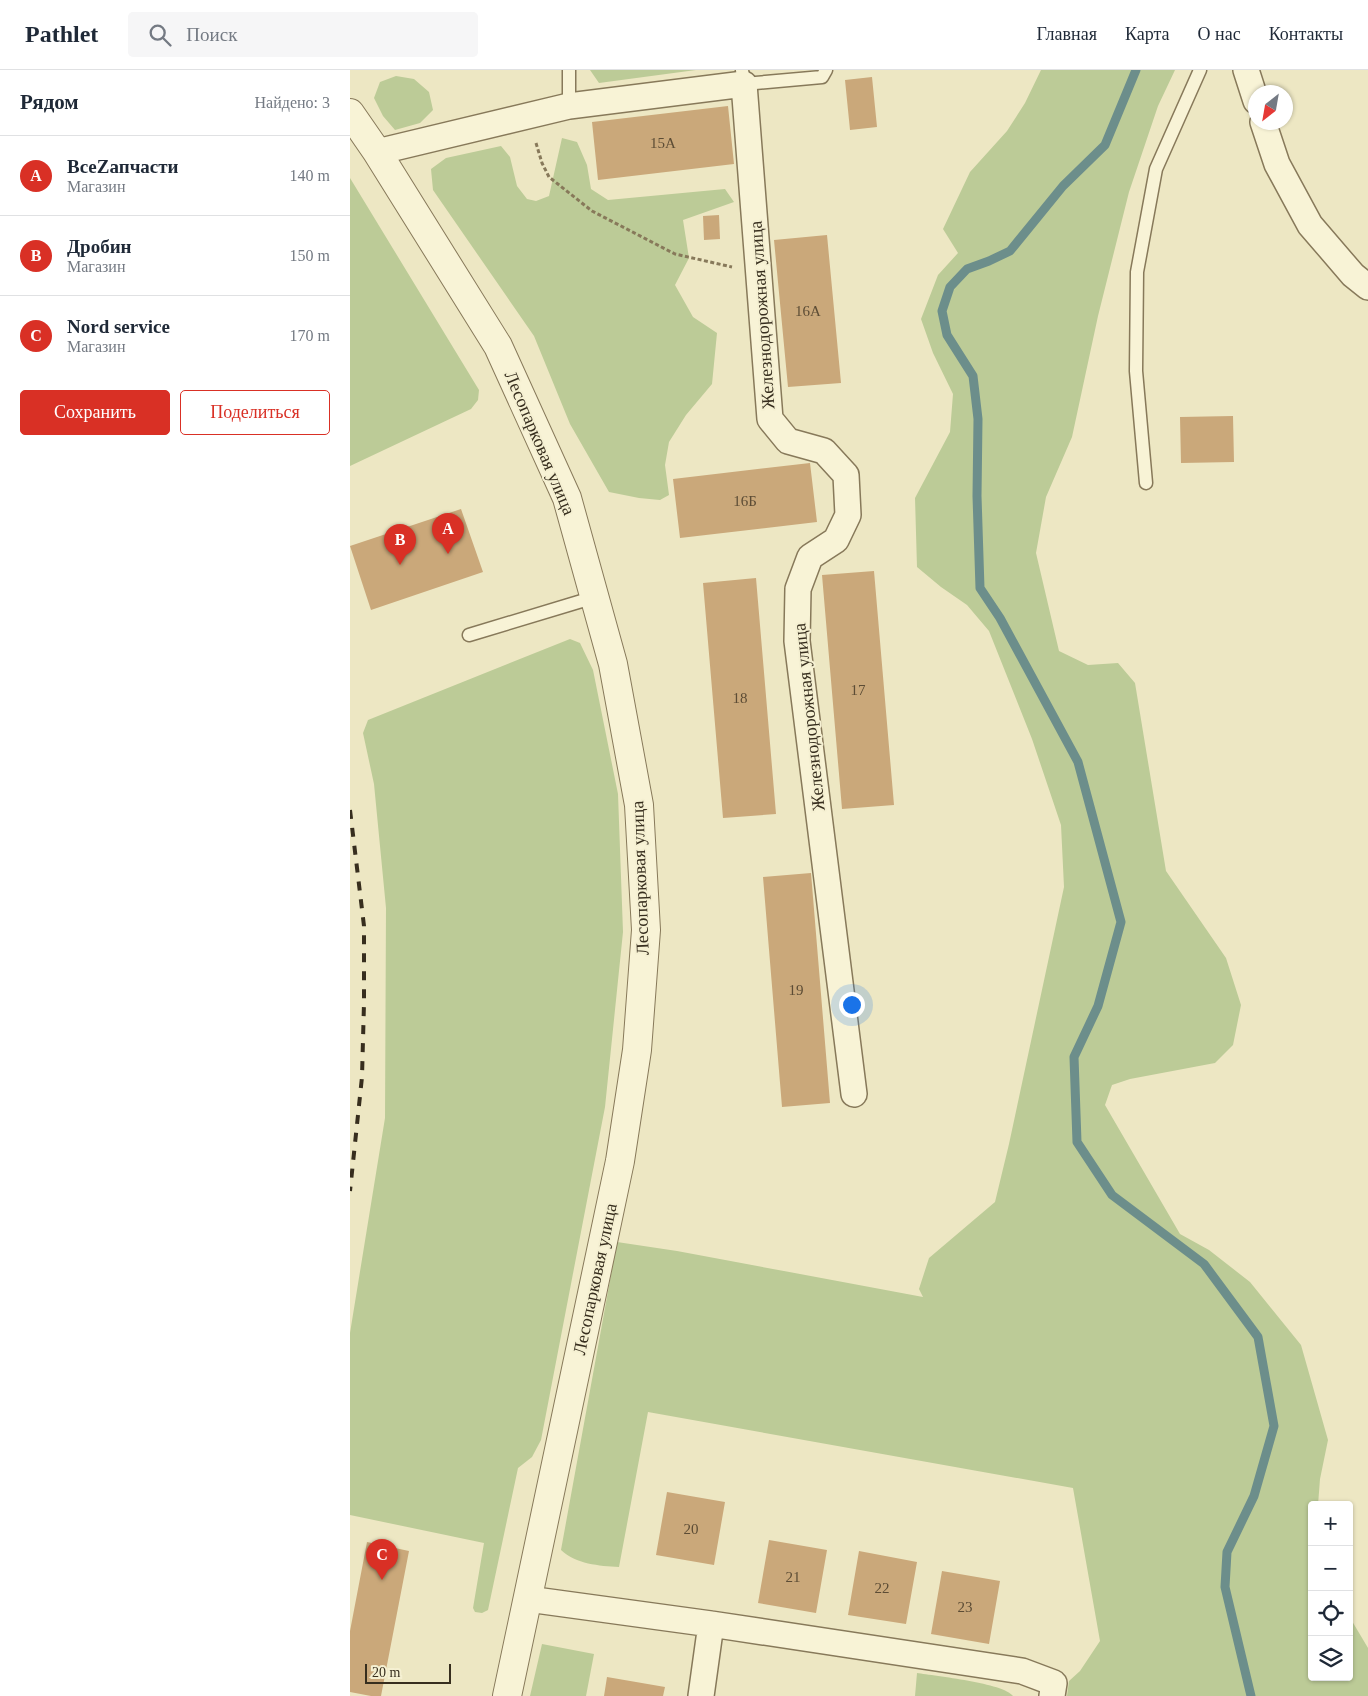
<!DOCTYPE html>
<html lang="ru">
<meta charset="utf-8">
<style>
body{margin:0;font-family:"Times New Roman",serif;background:#f6f6f7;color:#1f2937}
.controls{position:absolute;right:15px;bottom:15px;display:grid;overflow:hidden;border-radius:5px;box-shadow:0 1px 4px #0004}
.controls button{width:45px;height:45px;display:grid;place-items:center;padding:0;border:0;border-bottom:1px solid #e0e1e3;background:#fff;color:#1f2937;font:25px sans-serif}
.compass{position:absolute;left:898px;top:15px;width:45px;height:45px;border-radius:50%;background:#fff;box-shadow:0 1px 4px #0004;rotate:211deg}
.scale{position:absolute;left:15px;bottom:12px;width:86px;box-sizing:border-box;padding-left:5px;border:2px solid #372e1e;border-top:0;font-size:14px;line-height:18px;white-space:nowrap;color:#372e1e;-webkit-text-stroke:4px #f5f0d2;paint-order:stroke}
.you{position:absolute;left:501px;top:934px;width:18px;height:18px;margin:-12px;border:4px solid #fff;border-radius:50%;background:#1a73e8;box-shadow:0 0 0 8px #1a73e833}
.badge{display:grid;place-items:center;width:32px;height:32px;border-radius:50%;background:#d93025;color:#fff;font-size:16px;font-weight:700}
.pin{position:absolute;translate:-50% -41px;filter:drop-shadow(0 1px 2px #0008)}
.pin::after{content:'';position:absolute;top:26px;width:18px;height:15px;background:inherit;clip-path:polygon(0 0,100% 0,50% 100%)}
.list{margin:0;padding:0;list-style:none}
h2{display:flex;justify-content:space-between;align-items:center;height:65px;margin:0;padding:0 20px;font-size:21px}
h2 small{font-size:16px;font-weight:400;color:#747a83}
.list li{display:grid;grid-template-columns:32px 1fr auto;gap:15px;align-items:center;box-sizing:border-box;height:80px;padding:0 20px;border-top:1px solid #e0e1e3}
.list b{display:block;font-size:19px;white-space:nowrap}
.list p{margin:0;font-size:16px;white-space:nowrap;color:#747a83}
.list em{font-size:16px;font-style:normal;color:#747a83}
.actions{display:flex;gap:10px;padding:15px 20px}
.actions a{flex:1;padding:11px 0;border:1px solid #d93025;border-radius:5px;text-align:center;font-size:18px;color:#d93025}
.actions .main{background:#d93025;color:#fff}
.icon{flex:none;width:28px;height:28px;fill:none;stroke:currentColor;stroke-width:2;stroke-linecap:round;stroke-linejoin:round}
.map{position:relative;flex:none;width:1018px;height:1626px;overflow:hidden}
header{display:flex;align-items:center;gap:30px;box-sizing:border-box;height:70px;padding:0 25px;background:#fff;border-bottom:1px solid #e0e1e3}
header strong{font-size:24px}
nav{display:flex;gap:28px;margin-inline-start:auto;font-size:18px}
.search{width:350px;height:45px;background:#f6f6f7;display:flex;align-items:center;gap:12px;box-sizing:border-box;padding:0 18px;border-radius:5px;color:#747a83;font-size:19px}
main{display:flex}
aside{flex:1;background:#fff}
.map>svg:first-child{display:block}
.green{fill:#bccb97}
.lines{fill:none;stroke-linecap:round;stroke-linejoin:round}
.stream{stroke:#6c8e8b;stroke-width:9}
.building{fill:#caa87a}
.service-casing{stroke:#87795a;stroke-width:15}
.minor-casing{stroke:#87795a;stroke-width:28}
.tertiary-casing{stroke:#87795a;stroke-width:30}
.path{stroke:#87795a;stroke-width:3;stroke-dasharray:4 2.5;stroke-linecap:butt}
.service{stroke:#f8f3d6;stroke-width:12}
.minor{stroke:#f8f3d6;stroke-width:25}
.tertiary{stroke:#f8f3d6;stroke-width:28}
.rail{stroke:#372e1e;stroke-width:4;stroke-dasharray:9 9;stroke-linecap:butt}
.labels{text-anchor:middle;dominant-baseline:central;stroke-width:4;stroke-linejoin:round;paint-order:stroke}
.number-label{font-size:15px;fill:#5c4c35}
.street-label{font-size:18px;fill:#372e1e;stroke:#f5f0d2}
</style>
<header>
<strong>Pathlet</strong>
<div class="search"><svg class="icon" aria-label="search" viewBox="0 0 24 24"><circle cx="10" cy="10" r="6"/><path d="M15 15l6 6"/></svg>Поиск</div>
<nav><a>Главная</a><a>Карта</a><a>О нас</a><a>Контакты</a></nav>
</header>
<main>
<aside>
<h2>Рядом<small>Найдено: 3</small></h2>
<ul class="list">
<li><span class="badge">A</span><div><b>ВсеZапчасти</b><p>Магазин</p></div><em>140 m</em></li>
<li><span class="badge">B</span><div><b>Дробин</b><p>Магазин</p></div><em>150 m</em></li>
<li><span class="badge">C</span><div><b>Nord service</b><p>Магазин</p></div><em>170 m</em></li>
</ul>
<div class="actions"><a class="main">Сохранить</a><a>Поделиться</a></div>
</aside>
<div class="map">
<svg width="1018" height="1626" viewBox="0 0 1018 1626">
<rect width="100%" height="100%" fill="#ede7c3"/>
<path class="green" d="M240,0h106l-97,13z
M691,0h134l-17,36 -29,86 -31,124 -26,121 -26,60 -10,56 23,98 29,14 30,-2 17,20 31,188 60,87 15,47 -8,40 -18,18 -85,16 -18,6 -7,20 75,129 29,16 41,32 51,63 27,95 -8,39 -2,26h-6v172h37v-61l19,32v48h-301l2,-15 11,-10 20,-30 -27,-153 -425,-76 -29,155c-20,-1 -43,-3 -58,-17l56,-308 60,9 246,46 -4,-8 10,-31 66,-56 14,-58 55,-257 -3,-62 -29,-86 -43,-108 -22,-26 -26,-18 -24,-20 -2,-69 35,-66 3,-38 -20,-41 -12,-34 17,-44 20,-22 -15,-24 27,-57 37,-41 18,-28z
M46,6l18,3 15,13 4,18 -13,13 -25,7 -12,-14 -9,-18 6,-16z
M212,68l15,4 10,23 4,24 17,11 117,-11 9,13 -51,18 6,38 -14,27 18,32 24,16 -5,51 -26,31 -17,27 -4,23 4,30 -9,5 -21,-2 -30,-6 -39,-68 -36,-88 -101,-146 -2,-21 15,-11 55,-12 9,11 7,29 10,13 9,2 13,-5z
M0,108l129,212 -1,10 -7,9 -121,57z
M220,569l10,4 13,27 25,124 5,138 -18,175 -64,333 -9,17 -14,11 -30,142 -6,3 -7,-1 -2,-4 11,-65 -134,-28v-182l35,-215 1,-210 -12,-124 -11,-51 5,-13z
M192,1574l52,10 -8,42h-56z
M567,1603c18,3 87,10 96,23h-98z"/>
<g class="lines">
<path class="stream" d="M786,0l-31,75 -42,41 -53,65 -21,10 -22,8 -17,18 -8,24 5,24 26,41 5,43 -1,77 3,92 20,30 78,144 43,160 -23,84 -24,51 3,85 35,53 92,69 54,73 16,89 -20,70 -27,56 -2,35 26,109"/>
</g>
<path class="building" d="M522,7l5,50 -27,3 -5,-50z
M378,36l6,58 -136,16 -6,-58z
M369,145l1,24 -16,1 -1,-24z
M477,165l14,148 -53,4 -14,-147z
M883,346l1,46 -53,1 -1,-46z
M460,393l7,59 -137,16 -7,-59z
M111,439l22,63 -112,38 -21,-64z
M524,501l20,234 -52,4 -20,-234z
M406,508l20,236 -53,4 -20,-235z
M461,803l19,230 -48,4 -19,-230z
M317,1422l58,10 -11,63 -58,-10z
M419,1470l58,10 -11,63 -58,-10z
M17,1472l42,9 -28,145h-10l-21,-4v-61z
M509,1481l58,11 -11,62 -58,-9z
M592,1501l58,10 -11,63 -58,-10z
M257,1607l58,10 -2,9h-59z"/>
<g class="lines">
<defs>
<path id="service" d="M392,0l2,14 78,-7 4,-7
M219,36v-36
M796,413l-10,-112 1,-99 19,-103 44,-99
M119,565l126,-38"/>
<path id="minor" d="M896,0l10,31
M913,52l14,42 33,61 43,50 15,12
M27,82l192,-46 175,-22 26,335 18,22 36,10 22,24 2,40 -12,25 -26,17 -12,32 -1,52 57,453
M178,1529l183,25 311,47 32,12 -2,13
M351,1626l10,-72"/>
<path id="tertiary" d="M0,43l27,39 121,194 69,152 46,166 26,141 7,125 -9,120 -17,111 -113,535"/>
</defs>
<use href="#service" class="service-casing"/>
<use href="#minor" class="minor-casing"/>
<use href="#tertiary" class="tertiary-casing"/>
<path class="path" d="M186,73l6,20 7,14 43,34 83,43 57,13"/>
<use href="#service" class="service"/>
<use href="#minor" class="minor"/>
<use href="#tertiary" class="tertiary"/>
<path class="rail" d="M0,740l14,116v77l-2,74 -12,114"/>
</g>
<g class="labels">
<g class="number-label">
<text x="313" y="73">15А</text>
<text x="458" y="241">16А</text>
<text x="395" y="431">16Б</text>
<text x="508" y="620">17</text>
<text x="390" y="628">18</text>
<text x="446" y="920">19</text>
<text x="341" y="1459">20</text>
<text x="443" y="1507">21</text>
<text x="532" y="1518">22</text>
<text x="615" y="1537">23</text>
</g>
<g class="street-label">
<text transform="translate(412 245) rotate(-94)">Железнодорожная улица</text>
<text transform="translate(190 373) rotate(67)">Лесопарковая улица</text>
<text transform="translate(459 647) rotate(-96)">Железнодорожная улица</text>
<text transform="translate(290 808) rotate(-92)">Лесопарковая улица</text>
<text transform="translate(245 1209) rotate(-78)">Лесопарковая улица</text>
</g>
</g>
</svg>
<div class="controls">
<button>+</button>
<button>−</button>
<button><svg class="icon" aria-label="locate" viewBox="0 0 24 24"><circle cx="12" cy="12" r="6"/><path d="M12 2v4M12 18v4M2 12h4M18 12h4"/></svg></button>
<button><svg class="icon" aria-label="layers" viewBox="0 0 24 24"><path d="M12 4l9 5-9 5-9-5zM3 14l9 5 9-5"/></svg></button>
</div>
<svg class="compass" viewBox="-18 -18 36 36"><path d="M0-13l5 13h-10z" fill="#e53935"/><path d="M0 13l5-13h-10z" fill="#747a83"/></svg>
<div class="scale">20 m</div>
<div class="you"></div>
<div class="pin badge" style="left:98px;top:484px">A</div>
<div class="pin badge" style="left:50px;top:495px">B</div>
<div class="pin badge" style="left:32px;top:1510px">C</div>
</div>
</main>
